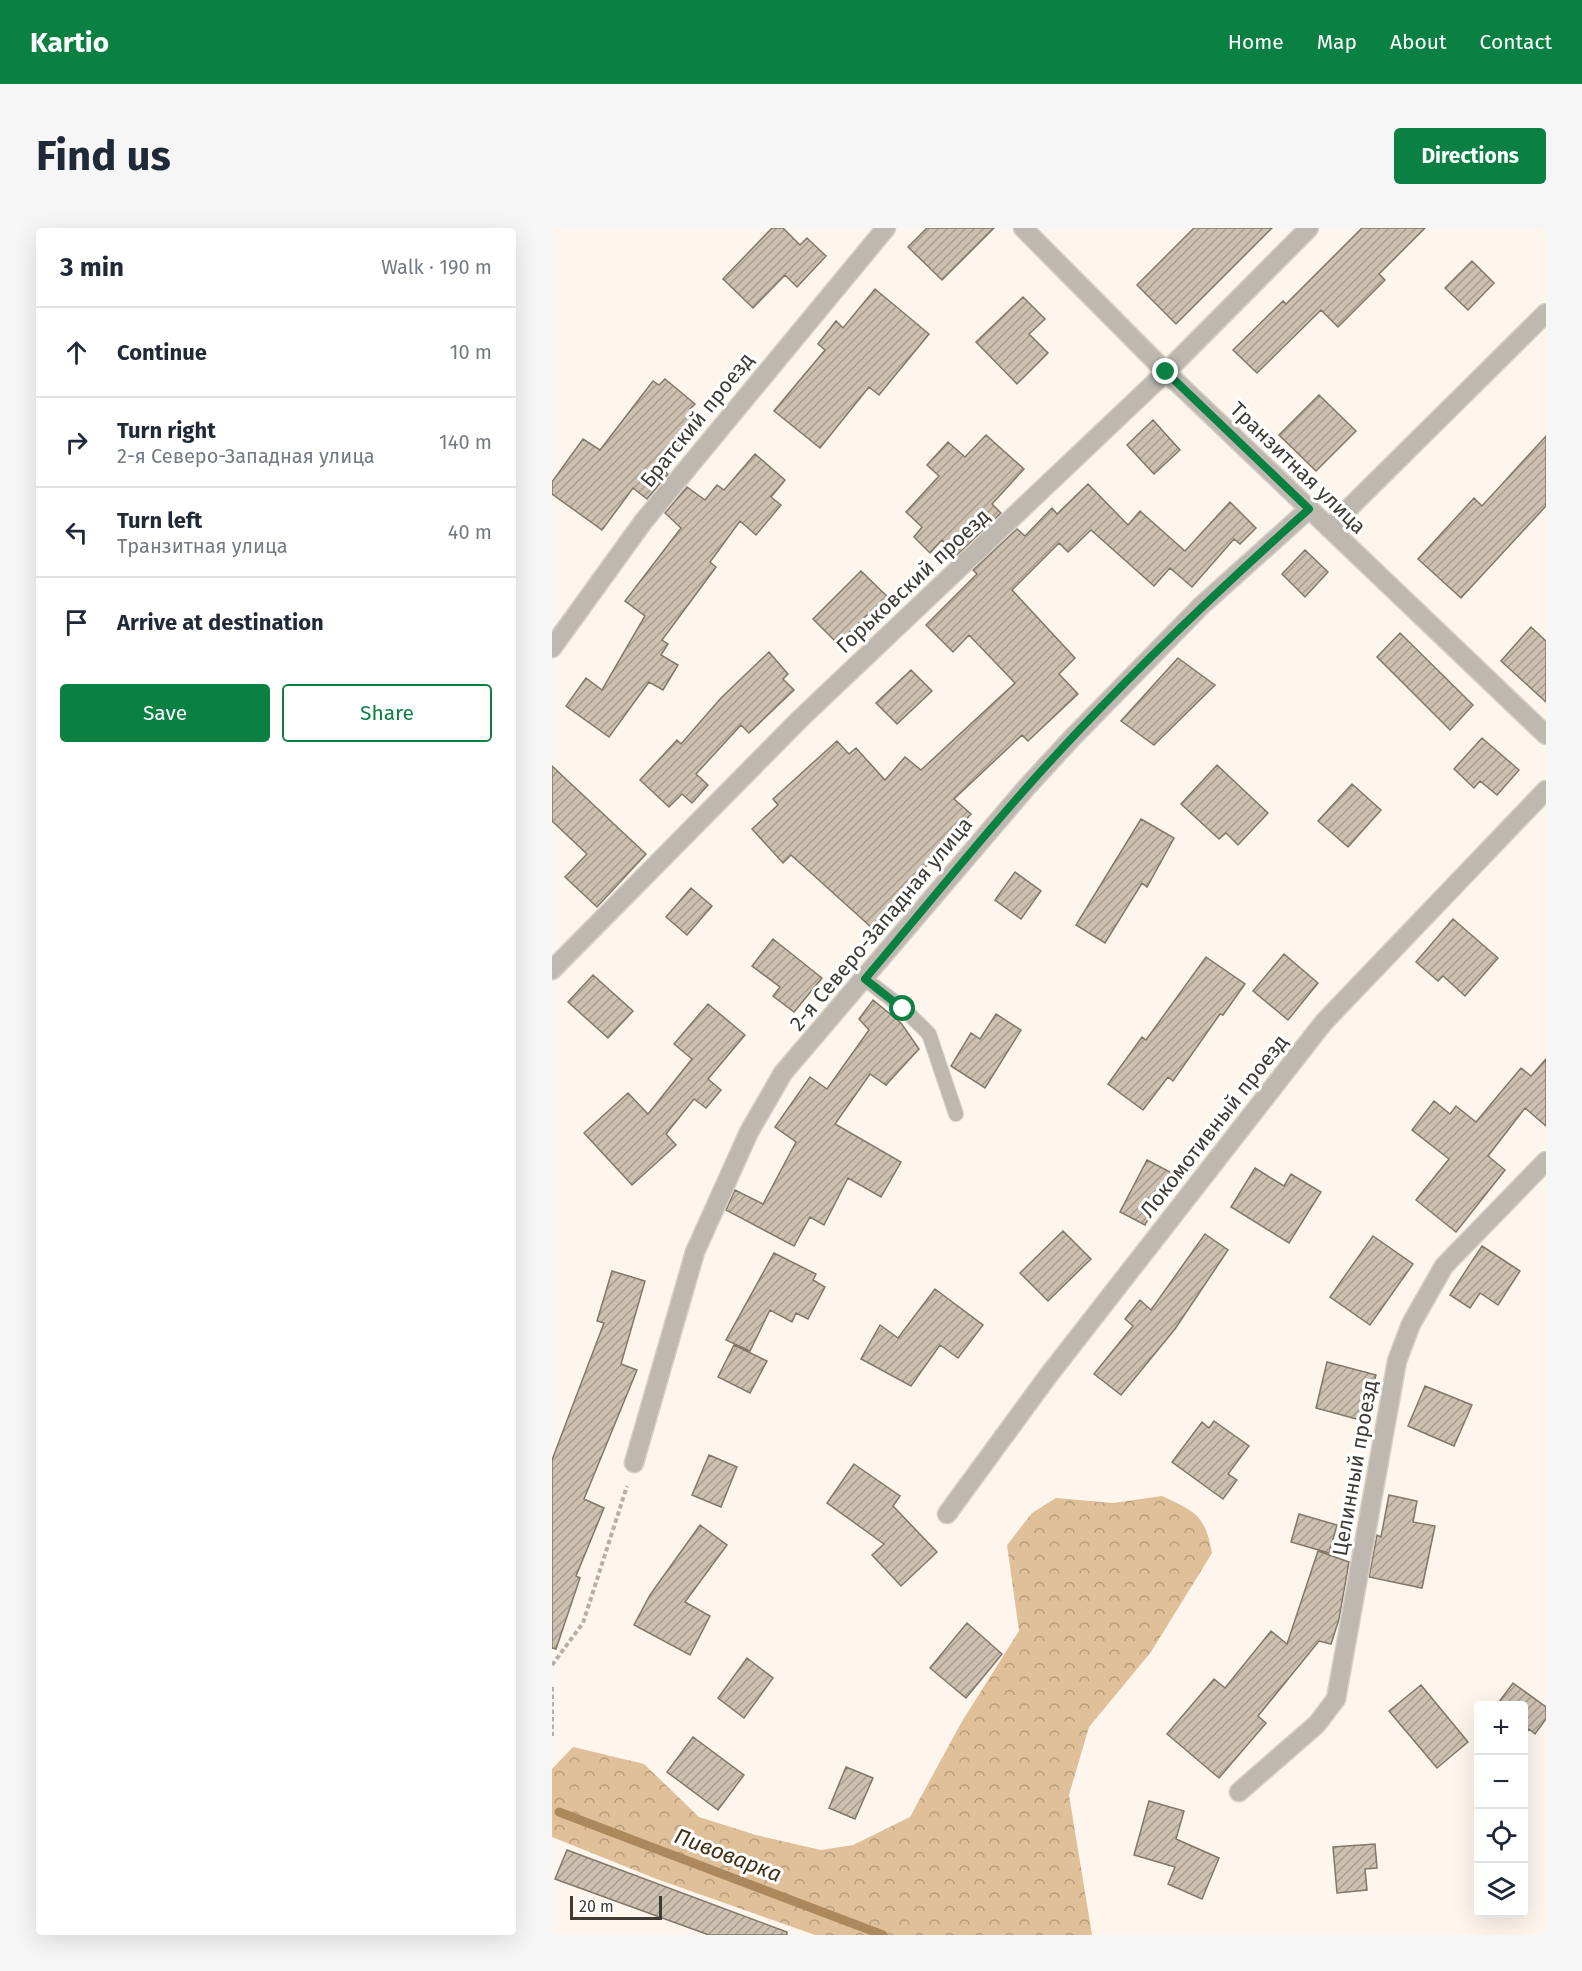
<!DOCTYPE html>
<meta charset="utf-8">
<style>
body{margin:0;font-family:"Fira Sans",sans-serif;background:#f6f6f7;color:#1f2937}
.controls{position:absolute;right:18px;bottom:18px;display:grid;overflow:hidden;border-radius:6px;box-shadow:0 6px 24px #0002}
.controls button{width:54px;height:54px;display:grid;place-items:center;padding:0;border:0;border-bottom:2px solid #e0e1e3;background:#fff;color:#1f2937;font:30px sans-serif}
.scale{position:absolute;left:18px;bottom:15px;width:92px;box-sizing:border-box;padding-left:6px;border:3px solid #3f3a34;border-top:0;font-size:16px;line-height:21px;white-space:nowrap;color:#3f3a34;-webkit-text-stroke:4px #fff;paint-order:stroke}
.stop{position:absolute;width:18px;height:18px;margin:-14px;border:4px solid #0b8043;border-radius:50%;background:#fff}
.stop.end{background:#0b8043;border-color:#fff;box-shadow:0 2px 6px #0008}
.list{margin:0;padding:0;list-style:none}
h2{display:flex;justify-content:space-between;align-items:center;height:78px;margin:0;padding:0 24px;font-size:26px}
h2 small{font-size:20px;font-weight:400;color:#747a83}
.list li{display:grid;grid-template-columns:39px 1fr auto;gap:18px;align-items:center;box-sizing:border-box;height:90px;padding:0 24px;border-top:2px solid #e0e1e3}
.list b{display:block;font-size:22px;white-space:nowrap}
.list p{margin:0;font-size:20px;white-space:nowrap;color:#747a83}
.list em{font-size:20px;font-style:normal;color:#747a83}
.actions{display:flex;gap:12px;padding:18px 24px}
.actions a{flex:1;padding:14px 0;border:2px solid #0b8043;border-radius:6px;text-align:center;font-size:21px;color:#0b8043}
.actions .main{background:#0b8043;color:#fff}
.icon{flex:none;width:33px;height:33px;fill:none;stroke:currentColor;stroke-width:2;stroke-linecap:round;stroke-linejoin:round}
.map{position:relative;flex:none;width:994px;height:1707px;overflow:hidden;border-radius:6px}
header{display:flex;align-items:center;gap:36px;box-sizing:border-box;height:84px;padding:0 30px;background:#0b8043;color:#fff}
header strong{font-size:28px}
nav{display:flex;gap:33px;margin-inline-start:auto;font-size:21px}
.intro{display:flex;align-items:center;justify-content:space-between;box-sizing:border-box;height:144px;padding:0 36px}
h1{margin:0;font-size:42px}
.button{padding:15px 27px;border-radius:6px;background:#0b8043;color:#fff;font-size:21px;font-weight:700}
main{display:flex;gap:36px;padding:0 36px}
aside{flex:1;background:#fff;border-radius:6px;box-shadow:0 6px 24px #0002}
.map>svg:first-child{display:block}
.forest{fill:url(#forest-crowns)}
.lines{fill:none;stroke-linecap:round;stroke-linejoin:round}
.stream{stroke:#ab895d;stroke-width:9}
.building{fill:url(#building-hatch);stroke:#827769;stroke-width:1.5}
.lane-casing{stroke:#d8d0c7;stroke-width:16}
.street-casing{stroke:#d8d0c7;stroke-width:21}
.path{stroke:#b6afa6;stroke-width:4;stroke-dasharray:4.5 3;stroke-linecap:butt}
.lane{stroke:#beb8b1;stroke-width:14}
.street{stroke:#beb8b1;stroke-width:18}
.route{stroke:#0b8043;stroke-width:8}
.labels{text-anchor:middle;dominant-baseline:central;stroke-width:6;stroke-linejoin:round;paint-order:stroke}
.street-label{font-size:21px;fill:#3f3a34;stroke:#fff}
.water-label{font-size:22px;font-style:italic;fill:#422f14;stroke:#fff}
</style>
<header>
<strong>Kartio</strong>
<nav><a>Home</a><a>Map</a><a>About</a><a>Contact</a></nav>
</header>
<div class="intro"><h1>Find us</h1><a class="button">Directions</a></div>
<main>
<aside>
<h2>3 min<small>Walk · 190 m</small></h2>
<ul class="list">
<li><svg class="icon" aria-label="ahead" viewBox="0 0 24 24"><path d="M12 20V5M6 11l6-6 6 6"/></svg><div><b>Continue</b></div><em>10 m</em></li>
<li><svg class="icon" aria-label="right" viewBox="0 0 24 24"><path d="M7 20v-9h11M14 6l5 5-5 5"/></svg><div><b>Turn right</b><p>2-я Северо-Западная улица</p></div><em>140 m</em></li>
<li><svg class="icon" aria-label="left" viewBox="0 0 24 24"><path d="M17 20v-9H6M10 6l-5 5 5 5"/></svg><div><b>Turn left</b><p>Транзитная улица</p></div><em>40 m</em></li>
<li><svg class="icon" aria-label="arrive" viewBox="0 0 24 24"><path d="M6 21V4h12l-3 4 3 4H6"/></svg><div><b>Arrive at destination</b></div></li>
</ul>
<div class="actions"><a class="main">Save</a><a>Share</a></div>
</aside>
<div class="map">
<svg width="994" height="1707" viewBox="0 0 994 1707">
<defs>
<pattern id="forest-crowns" width="20" height="18" patternUnits="userSpaceOnUse" patternTransform="scale(1.5)"><rect width="20" height="18" fill="#dfc098"/><path d="M2 6a3 3 0 1 1 6 0M12 15a3 3 0 1 1 6 0" fill="none" stroke="#b69d7d"/></pattern>
<pattern id="building-hatch" width="6" height="6" patternUnits="userSpaceOnUse" patternTransform="scale(1.5)"><rect width="6" height="6" fill="#cdc0b1"/><path d="M-1 1l2-2M0 6l6-6M5 7l2-2" fill="none" stroke="#a89d91"/></pattern>
</defs>
<rect width="100%" height="100%" fill="#fef6ec"/>
<path class="forest" d="M610,1268c34,16 43,19 50,57l-61,99 -62,75 -20,68 23,140h-277l-161,-57 -102,-41v-68l21,-22 71,17 55,53 57,18 65,15 32,-5 57,-28 51,-94 58,-92 -12,-86 25,-32 24,-15 57,5z"/>
<g class="lines">
<path class="stream" d="M7,1584l324,123"/>
</g>
<path class="building" d="M220,0h11l17,17 7,-7 19,18 -29,31 -12,-12 -32,33 -30,-29z
M375,0h67l-52,52 -34,-33z
M642,0h78l-96,96 -39,-39z
M810,0h63l-46,46 6,6 -47,47 -17,-17 -64,63 -24,-23 50,-49 3,3z
M920,33l22,22 -26,27 -23,-22z
M323,61l54,45 -50,61 -10,-8 -49,61 -46,-37 51,-61 -7,-6 18,-23 7,7z
M471,69l22,22 -16,15 19,19 -31,31 -41,-42z
M113,151l30,25 -5,5 10,8 -39,51 7,6 -21,25 -14,-11 -31,42 -50,-36v-12l31,-43 17,11 53,-69 6,4z
M767,167l37,36 -40,40 -37,-36z
M601,192l27,30 -26,24 -27,-29z
M434,207l38,34 -32,35 9,9 -44,42 -15,-15 -12,13 -16,-16 8,-10 -16,-15 33,-36 -12,-11 21,-23 17,15z
M994,208v70l-85,92 -43,-39 56,-61 8,8z
M203,226l30,26 -14,17 10,8 -25,30 -16,-14 -30,41 6,5 -54,73 6,4 -7,11 17,10 -15,25 -14,-8 -40,55 -43,-31 20,-28 16,12 43,-74 -20,-15 56,-73 -16,-15 22,-26 18,13 12,-15 7,5z
M536,256l40,41 12,-14 45,40 45,-49 26,26 -16,16 -6,-5 -42,48 -22,-19 -16,18 -63,-56 -23,22 -9,-9 -47,47 63,68 -16,16 19,20 -50,47 -6,-6 -68,64 17,15 -14,15 2,1 -88,97 -80,-72 -8,8 -31,-34 26,-24 -5,-6 64,-58 12,13 7,-6 29,32 20,-23 16,13 94,-87 -46,-48 -16,17 -27,-27 51,-51 -4,-4 44,-41 8,7 27,-28 5,6z
M753,322l23,22 -23,25 -23,-23z
M309,343l35,34 -18,19 -10,-10 -30,30 -25,-25z
M979,399l15,14v61l-45,-41z
M848,405l73,72 -23,25 -73,-73z
M217,424l19,22 -5,5 11,11 -45,43 -8,-8 -45,49 12,11 -16,18 -10,-9 -13,13 -29,-27 37,-40 4,4 40,-46z
M626,430l37,27 -61,60 -33,-24z
M359,442l21,21 -35,33 -21,-21z
M930,510l37,32 -22,25 -17,-14 -6,7 -20,-19z
M665,537l51,48 -30,32 -12,-12 -7,6 -38,-35z
M0,538l94,88 -49,53 -32,-30 22,-23 -35,-33z
M800,556l29,26 -33,37 -30,-26z
M589,591l33,19 -27,49 -5,-4 -37,60 -29,-18z
M463,644l26,19 -20,28 -26,-19z
M139,660l21,18 -25,29 -21,-18z
M901,691l45,39 -33,38 -22,-20 -5,5 -22,-19z
M221,711l49,39 -28,34 -21,-16 7,-9 -28,-21z
M732,726l34,29 -30,37 -35,-29z
M654,729l39,27 -22,31 -3,-1 -47,67 -5,-4 -25,33 -35,-26 34,-47 4,3z
M41,747l40,36 -25,27 -40,-36z
M321,772l28,23 18,26 -33,36 -16,-11 -35,50 66,38 -20,35 -33,-19 -24,47 -14,-8 -16,29 -68,-36 9,-20 28,14 33,-62 -21,-15 35,-50 17,12 42,-59 -10,-11z
M156,776l37,31 -37,44 13,11 -15,18 -12,-9 -28,35 10,11 -44,40 -48,-52 44,-40 20,21 44,-55 -18,-15z
M444,786l25,16 -36,58 -34,-22 20,-33 9,6z
M994,831v67l-21,-18 -37,48 17,14 -49,62 -40,-32 33,-41 -37,-29 22,-29 16,13 6,-8 20,16 45,-54 10,8z
M595,932l25,13 -27,52 -25,-13z
M703,940l29,18 7,-12 30,18 -32,51 -58,-36z
M511,1003l28,28 -43,42 -28,-28z
M653,1006l23,16 -53,79 -54,66 -27,-21 39,-48 -8,-7 15,-19 11,10z
M821,1008l40,28 -43,61 -40,-28z
M930,1018l38,25 -22,34 -18,-12 -10,15 -20,-13z
M222,1025l42,21 -3,6 12,7 -17,32 -12,-6 -4,9 -22,-12 -20,41 -24,-11z
M60,1043l33,10 -24,83 16,6 -53,129 20,9 -28,68 4,2 -24,71 -4,-1v-188l52,-137 -7,-2z
M383,1061l48,36 -25,33 -18,-13 -29,41 -50,-27 19,-34 18,13z
M182,1117l33,16 -17,32 -32,-16z
M775,1134l49,13 -12,46 -48,-13z
M873,1158l47,19 -18,41 -46,-20z
M662,1193l35,25 -21,28 9,6 -14,19 -51,-37 30,-40 7,6z
M157,1227l28,12 -16,40 -29,-12z
M302,1236l46,32 -7,10 44,46 -36,34 -29,-31 12,-11 -57,-41z
M837,1267l28,6 -4,21 22,4 -13,62 -53,-11 8,-42 4,2z
M747,1286l38,11 -8,28 -38,-11z
M148,1297l27,20 -42,57 25,14 -20,39 -56,-30 16,-30z
M766,1323l31,11 -10,57 -8,25 -12,-3 -61,75 8,7 -47,55 -52,-44 47,-55 11,9 46,-57 16,13z
M415,1395l35,31 -36,44 -36,-30z
M195,1430l26,20 -29,40 -26,-20z
M961,1455l33,24v12l-11,15 -6,-5 -5,7v-30h-28z
M869,1457l47,57 -31,26 -48,-57z
M141,1509l51,38 -26,35 -51,-38z
M294,1539l27,11 -18,41 -26,-11z
M597,1573l35,10 -8,28 43,19 -17,41 -34,-15 7,-17 -41,-12z
M823,1616l2,24 -12,1 2,21 -30,3 -4,-46z
M15,1622l220,82v3h-78l-154,-56z"/>
<g class="lines">
<defs>
<path id="lane" d="M313,751l39,30 25,25 27,80"/>
<path id="street" d="M471,0l143,144 380,363
M777,300l217,-215
M0,420l91,-126 243,-294
M0,742l249,-252 365,-346 143,-144
M82,1235l61,-211 54,-120 34,-59 243,-285 46,-50 129,-132 108,-97
M395,1286l101,-138 276,-354 222,-232
M687,1564l78,-68 19,-25 61,-338 14,-37 33,-58 102,-105"/>
</defs>
<use href="#lane" class="lane-casing"/>
<use href="#street" class="street-casing"/>
<path class="path" d="M0,1437l31,-42 44,-137
M0,1459v49"/>
<use href="#lane" class="lane"/>
<use href="#street" class="street"/>
</g>
<g class="lines">
<path class="route" d="M351,781l-38,-30c54,-64 106,-129 162,-192 88,-99 183,-190 282,-278l-143,-137"/>
</g>
<g class="labels">
<g class="street-label">
<text transform="translate(145 192) rotate(-51)">Братский проезд</text>
<text transform="translate(746 240) rotate(44)">Транзитная улица</text>
<text transform="translate(361 353) rotate(-43)">Горьковский проезд</text>
<text transform="translate(329 696) rotate(-50)">2-я Северо-Западная улица</text>
<text transform="translate(662 898) rotate(-52)">Локомотивный проезд</text>
<text transform="translate(803 1240) rotate(-80)">Целинный проезд</text>
</g>
<g class="water-label">
<text transform="translate(176 1627) rotate(21)">Пивоварка</text>
</g>
</g>
</svg>
<div class="controls">
<button>+</button>
<button>−</button>
<button><svg class="icon" aria-label="locate" viewBox="0 0 24 24"><circle cx="12" cy="12" r="6"/><path d="M12 2v4M12 18v4M2 12h4M18 12h4"/></svg></button>
<button><svg class="icon" aria-label="layers" viewBox="0 0 24 24"><path d="M12 4l9 5-9 5-9-5zM3 14l9 5 9-5"/></svg></button>
</div>
<div class="scale">20 m</div>
<div class="stop" style="left:351px;top:781px"></div>
<div class="stop end" style="left:614px;top:144px"></div>
</div>
</main>
